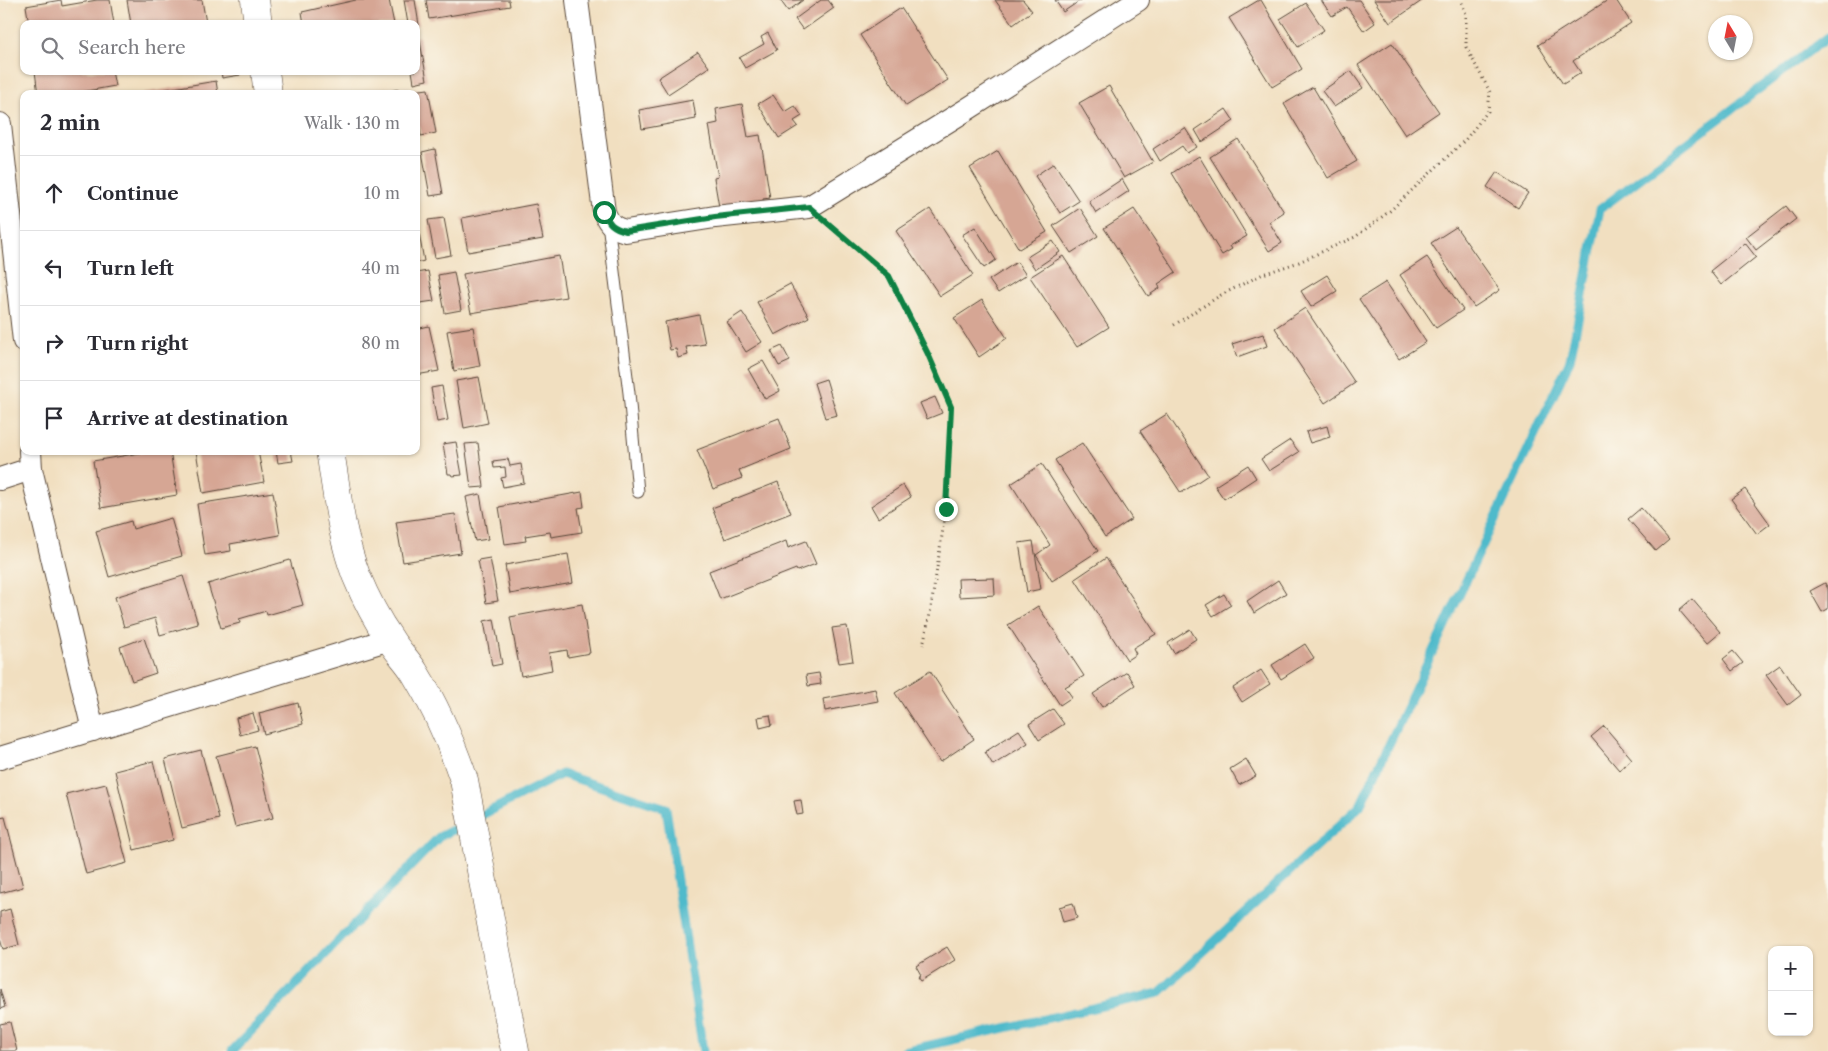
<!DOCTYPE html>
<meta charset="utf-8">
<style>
body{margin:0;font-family:"Libre Caslon Text",serif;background:#f2f2f3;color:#2b2b33}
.controls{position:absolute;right:15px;bottom:15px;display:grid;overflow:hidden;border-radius:10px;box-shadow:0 1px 4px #0004}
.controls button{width:45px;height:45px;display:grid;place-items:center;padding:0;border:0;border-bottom:1px solid #e1e1e2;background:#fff;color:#2b2b33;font:25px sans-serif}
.compass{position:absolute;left:1708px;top:15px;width:45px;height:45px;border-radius:50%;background:#fff;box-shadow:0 1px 4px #0004;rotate:350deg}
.stop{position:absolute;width:15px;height:15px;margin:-11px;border:4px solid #0b8043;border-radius:50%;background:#fff}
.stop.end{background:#0b8043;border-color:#fff;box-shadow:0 1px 5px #0008}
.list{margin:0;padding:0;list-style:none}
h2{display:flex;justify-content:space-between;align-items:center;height:65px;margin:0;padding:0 20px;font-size:21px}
h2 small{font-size:16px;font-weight:400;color:#7c7c81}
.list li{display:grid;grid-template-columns:32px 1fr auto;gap:15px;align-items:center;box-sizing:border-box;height:75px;padding:0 20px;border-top:1px solid #e1e1e2}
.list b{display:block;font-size:19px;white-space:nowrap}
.list em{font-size:16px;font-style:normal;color:#7c7c81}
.icon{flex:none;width:28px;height:28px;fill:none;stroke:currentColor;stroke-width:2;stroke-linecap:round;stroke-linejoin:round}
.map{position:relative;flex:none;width:1828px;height:1051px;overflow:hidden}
.search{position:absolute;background:#fff;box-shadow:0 1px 4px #0004;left:20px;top:20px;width:400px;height:55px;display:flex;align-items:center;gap:12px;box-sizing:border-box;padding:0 18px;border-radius:10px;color:#7c7c81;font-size:19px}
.panel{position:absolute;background:#fff;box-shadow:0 1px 4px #0004;left:20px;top:90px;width:400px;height:365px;border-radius:10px}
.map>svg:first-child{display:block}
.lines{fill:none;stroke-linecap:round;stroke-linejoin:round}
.stream{stroke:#4fbacb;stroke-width:9}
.building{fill:#d6a694}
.service-casing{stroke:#564536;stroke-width:13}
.minor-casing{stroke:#564536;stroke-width:24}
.tertiary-casing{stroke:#564536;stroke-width:29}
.path{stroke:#564536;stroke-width:3;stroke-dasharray:1 4;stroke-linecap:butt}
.service{stroke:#fff;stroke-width:11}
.minor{stroke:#fff;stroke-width:22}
.tertiary{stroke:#fff;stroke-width:28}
.route{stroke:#0b8043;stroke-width:6}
</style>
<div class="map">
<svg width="1828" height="1051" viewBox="0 0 1828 1051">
<rect width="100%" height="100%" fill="#fbf7ec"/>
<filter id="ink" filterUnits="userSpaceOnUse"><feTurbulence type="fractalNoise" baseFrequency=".02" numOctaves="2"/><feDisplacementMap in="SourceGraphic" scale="10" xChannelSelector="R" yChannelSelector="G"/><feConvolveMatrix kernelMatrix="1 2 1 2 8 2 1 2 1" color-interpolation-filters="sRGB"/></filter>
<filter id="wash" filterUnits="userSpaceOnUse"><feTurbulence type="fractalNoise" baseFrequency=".0096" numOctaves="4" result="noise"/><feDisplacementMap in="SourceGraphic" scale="20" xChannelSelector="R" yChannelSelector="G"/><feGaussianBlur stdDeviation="1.12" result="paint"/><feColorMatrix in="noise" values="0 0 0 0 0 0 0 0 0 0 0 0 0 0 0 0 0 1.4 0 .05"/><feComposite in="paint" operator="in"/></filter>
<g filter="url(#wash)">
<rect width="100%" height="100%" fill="#f1dfc0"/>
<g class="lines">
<path class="stream" d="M232,1051l207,-214 123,-63 104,34 37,243
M904,1051l255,-58 201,-187 210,-446 30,-151 228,-172"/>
</g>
<g id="blocks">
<path class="building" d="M61,0l1,6 35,-6h13l4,24h-85l-3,-18z
M127,0h75l4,23 -75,1z
M356,0h33l5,24h-90l-2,-12z
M404,0h11l4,25 -11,-1z
M426,0h83l1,6 -81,13z
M780,0h23l-15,11z
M821,0h7l6,8 -31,22 -8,-11z
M995,0h28l9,11 -19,14z
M1055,0h26l-18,12z
M1259,0h2l41,69 -30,18 -43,-69z
M1321,0h38l16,23 -11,8 -17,-24 -15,9z
M1374,0h49l-33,23z
M1608,0h8l15,23 -58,38 8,12 -18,11 -25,-39z
M1306,3l18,27 -26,17 -18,-28z
M901,8l47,72 -42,26 -46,-71z
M768,33l9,17 -32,18 -6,-10 25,-14 -3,-7z
M419,36l8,44 -13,3 -2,-12h4v-34z
M1392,43l47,69 -34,23 -47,-70z
M698,52l11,15 -41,27 -10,-16z
M35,71h77l3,15 -45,8h-32z
M221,71h19v4l-18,3z
M1351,71l12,17 -29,19 -12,-16z
M216,81l2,13h-75v-1z
M1109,86l44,76 -29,16 -45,-75z
M1313,87l44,74 -29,17 -44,-74z
M399,89l1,5h-20v-1z
M428,89l8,44 -15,3 -5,-26v-16h-3v-3z
M773,95l12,17 10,-6 7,10 -8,5 4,5 -19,12 -21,-34z
M693,100l3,19 -54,10 -3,-19z
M742,104l6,33 12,-2 10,63 -7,1 1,6 -45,2 -5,-29 4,-1 -9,-52 9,-2 -2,-14z
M1226,109l8,12 -32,21 -7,-12z
M1185,128l12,19 -10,6 -5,-7 -22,15 -7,-12z
M1238,139l46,73 -15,10 13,21 -13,8 -59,-94z
M435,149l8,45 -13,2 -8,-44z
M998,151l49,81 -28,17 -49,-81z
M1199,156l48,80 -17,10 2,3 -10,6 -50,-82z
M1054,163l25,38 -19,12 -25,-37z
M1497,172l31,21 -10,15 -31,-21z
M1122,179l7,12 -33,22 -7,-12z
M536,204l7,35 -75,13 -6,-34z
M1786,206l10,13 -40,31 -10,-13z
M1080,208l18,28 -27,17 -18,-27z
M930,209l43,66 -33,21 -44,-65z
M1134,209l42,63 -18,12 2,4 -12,8 -44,-68z
M444,218l7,37 -16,3 -7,-38z
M417,222l7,39 -8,2v-40z
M975,227l21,33 -12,8 -22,-33z
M1456,227l44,63 -26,17 -43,-64z
M1053,241l7,11 -25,17 -8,-12z
M1745,243l11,14 -35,28 -11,-14z
M559,256l7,41 -95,16 -8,-39z
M1063,256l46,71 -32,20 -47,-70z
M1427,257l36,53 -27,18 -36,-53z
M1017,262l9,13 -28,18 -9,-13z
M428,271l6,30 -14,2 -4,-30z
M454,272l7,38 -16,3 -7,-38z
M1327,275l10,16 -26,16 -10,-16z
M1386,282l40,60 -27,17 -40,-60z
M790,284l19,33 -34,18 -18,-33z
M982,300l25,38 -28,19 -25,-39z
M1305,308l50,75 -30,20 -50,-75z
M742,312l20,30 -16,10 -19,-30z
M699,315l6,29 -19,3 2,8 -10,3 -2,-9 -6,1 -5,-28z
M429,326l10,45 -23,4v-46z
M473,327l7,39 -26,5 -7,-40z
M1263,334l4,12 -30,11 -5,-13z
M782,346l8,15 -11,5 -8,-15z
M763,361l17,30 -15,8 -17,-30z
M479,377l9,46 -24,5 -8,-47z
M826,379l11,36 -12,3 -11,-35z
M442,386l6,34 -11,2 -6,-34z
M935,397l7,16 -15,6 -7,-16z
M1167,414l41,61 -27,18 -41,-62z
M779,418l12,31 -52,21 3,8 -29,11 -16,-39z
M1327,426l3,11 -20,6 -4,-11z
M1290,440l9,12 -30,19 -8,-12z
M456,442l6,33 -10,1 -1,-2h-3l-5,-30z
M478,443l6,44 -13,1 -6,-44z
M1082,443l50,76 -27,18 -50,-77z
M152,451h18l7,44 -76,13 -8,-47z
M196,451h62l6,31 -61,11z
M276,451h15l2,10 -15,2z
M508,459l2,7 11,-2 3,19 -21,4 -2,-9 5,-1 -1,-10 -11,1 -1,-7z
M1042,464l56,87 -46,30 -16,-26 14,-10 -39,-61z
M1248,465l8,13 -32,21 -9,-13z
M778,482l13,31 -66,26 -13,-31z
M903,485l8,12 -33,21 -7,-12z
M1745,489l25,35 -13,10 -26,-35z
M273,492l7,43 -50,9 1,7 -26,4 -8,-51z
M582,492l2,15 -6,1 4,24 -31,5 -1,-5 -25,4 1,5 -21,3 -6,-37z
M480,494l8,45 -13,2 -9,-44z
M1641,508l28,32 -13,11 -28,-32z
M455,514l6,39 -58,9 -7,-40z
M171,518l11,38 -73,21 -13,-46 35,-10 2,8z
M786,541l2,7 18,-7 10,23 -19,7 -1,-2 -76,30 -11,-28z
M1033,541l8,48 -14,3 -8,-49z
M568,554l5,29 -63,11 -5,-29z
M490,558l8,43 -12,2 -8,-43z
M1106,558l50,76 -23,14 3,6 -9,6 -52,-81z
M290,560l13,45 -36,10 -1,-4 -27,8 1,4 -19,5 -13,-44z
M183,576l15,48 -38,11 -5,-17 -31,9 -9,-30z
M994,578l1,17 -36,2 -1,-18z
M1278,580l8,13 -32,20 -7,-12z
M1825,583l3,6v20l-6,3 -12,-21z
M1224,594l7,11 -18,11 -7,-11z
M1692,599l28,33 -13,11 -28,-33z
M582,604l8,49 -22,4 -1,-7 -18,3 3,17 -31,6 -11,-59z
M1038,606l46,70 -19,11 7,10 -12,8 -52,-80z
M494,619l8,45 -10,2 -8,-45z
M847,626l6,35 -14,2 -7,-35z
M1190,629l6,10 -22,14 -6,-10z
M144,638l12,35 -24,8 -12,-34z
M1305,644l9,14 -33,21 -9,-14z
M1733,651l10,12 -11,8 -9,-12z
M1780,665l21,30 -13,10 -22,-30z
M1261,670l9,14 -28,18 -9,-14z
M930,671l44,68 -34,23 -45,-69z
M1127,672l8,13 -33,22 -9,-13z
M819,673l2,11 -13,2 -2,-11z
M875,689l3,12 -53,10 -2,-12z
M298,703l5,21 -39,10 -5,-21z
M1053,709l11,15 -25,16 -10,-16z
M253,713l5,17 -18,5 -4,-17z
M770,715l2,10 -12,3 -2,-11z
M1604,726l28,33 -13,11 -28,-33z
M1019,730l9,13 -35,22 -8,-13z
M255,746l18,72 -38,9 -19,-71z
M201,750l18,69 -37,9 -17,-69z
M1246,759l10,17 -17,9 -9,-16z
M153,761l20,79 -39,10 -19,-79z
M106,784l21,79 -41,11 -20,-80z
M801,800l2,14 -6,1 -3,-14z
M5,817l18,70 -23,6v-75z
M1073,903l4,15 -14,4 -4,-15z
M10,909l9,36 -16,4 -3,-10v-27z
M947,947l8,13 -34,21 -3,-4 3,-2 -5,-9z
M0,989l5,18 -5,2z
M10,1022l7,29h-17v-27z"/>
</g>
</g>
<g filter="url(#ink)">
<use href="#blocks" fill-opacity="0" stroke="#564536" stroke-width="1"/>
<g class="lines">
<defs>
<path id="service" d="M608,223l21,170 9,99"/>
<path id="minor" d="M577,0l27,212c5,12 9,16 22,19l89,-14 94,-10 157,-97 172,-110
M0,124l24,217
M31,469l62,261
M0,479l31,-10 -1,-18
M0,758l390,-119"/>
<path id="tertiary" d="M255,0l3,24
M265,71l3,23
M330,451c7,41 11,85 26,124 9,22 20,44 34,64 7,12 18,22 25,34 21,34 36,69 49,107l51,271"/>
</defs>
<use href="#service" class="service-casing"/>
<use href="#minor" class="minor-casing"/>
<use href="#tertiary" class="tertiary-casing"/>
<path class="path" d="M828,224l61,52 39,78 23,53 -5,102 -16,105 -7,31
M1174,325l47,-30 42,-21 36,-12 56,-25 36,-27 74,-70 23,-29 2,-19 -24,-45v-33l-5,-14"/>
<use href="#service" class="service"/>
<use href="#minor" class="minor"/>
<use href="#tertiary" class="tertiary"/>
</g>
</g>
<g class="lines" filter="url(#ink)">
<path class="route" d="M604,212c5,12 9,16 22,19l89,-14 94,-10 80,69 39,78 23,53 -5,102"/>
</g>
</svg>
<div class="controls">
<button>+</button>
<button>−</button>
</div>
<svg class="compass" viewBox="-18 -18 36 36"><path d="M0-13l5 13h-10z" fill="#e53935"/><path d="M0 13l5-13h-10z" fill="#7c7c81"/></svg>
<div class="stop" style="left:604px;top:212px"></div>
<div class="stop end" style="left:946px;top:509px"></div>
<div class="search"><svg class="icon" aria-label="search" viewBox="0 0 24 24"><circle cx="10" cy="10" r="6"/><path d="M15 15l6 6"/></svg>Search here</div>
<section class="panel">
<h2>2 min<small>Walk · 130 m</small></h2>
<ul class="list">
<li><svg class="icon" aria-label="ahead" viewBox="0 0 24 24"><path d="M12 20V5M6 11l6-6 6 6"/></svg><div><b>Continue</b></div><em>10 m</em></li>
<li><svg class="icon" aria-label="left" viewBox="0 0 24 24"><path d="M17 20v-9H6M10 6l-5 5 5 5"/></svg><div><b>Turn left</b></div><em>40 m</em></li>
<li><svg class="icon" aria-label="right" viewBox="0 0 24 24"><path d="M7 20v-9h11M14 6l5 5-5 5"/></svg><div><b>Turn right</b></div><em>80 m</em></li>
<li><svg class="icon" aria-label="arrive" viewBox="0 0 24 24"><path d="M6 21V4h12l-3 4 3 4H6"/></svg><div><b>Arrive at destination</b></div></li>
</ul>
</section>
</div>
